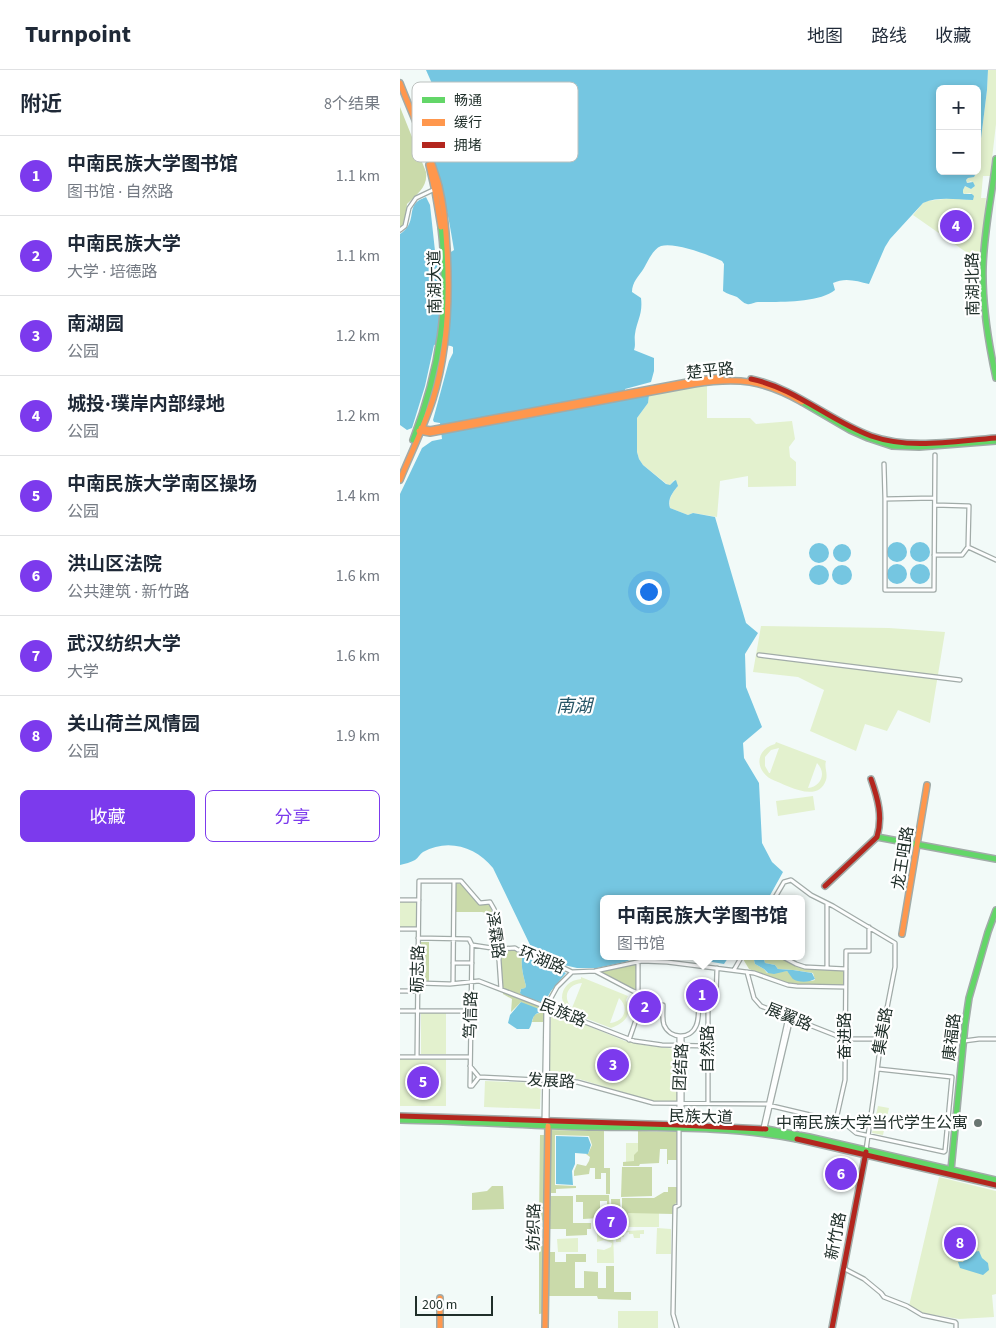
<!DOCTYPE html>
<html lang="zh">
<meta charset="utf-8">
<style>
body{margin:0;font-family:"Source Sans 3","Noto Sans SC",sans-serif;background:#f2f2f3;color:#1f2937}
.controls{position:absolute;right:15px;top:15px;display:grid;overflow:hidden;border-radius:8px;box-shadow:0 2px 8px #0003}
.controls button{width:45px;height:45px;display:grid;place-items:center;padding:0;border:0;border-bottom:1px solid #e0e1e3;background:#fff;color:#1f2937;font:25px sans-serif}
.scale{position:absolute;left:15px;bottom:12px;width:78px;box-sizing:border-box;padding-left:5px;border:2px solid #202f2a;border-top:0;font-size:14px;line-height:18px;white-space:nowrap;color:#202f2a;-webkit-text-stroke:4px #fff;paint-order:stroke}
.you{position:absolute;left:248px;top:521px;width:18px;height:18px;margin:-12px;border:4px solid #fff;border-radius:50%;background:#1a73e8;box-shadow:0 0 0 8px #1a73e833}
.badge{display:grid;place-items:center;width:32px;height:32px;border-radius:50%;background:#7c3aed;color:#fff;font-size:16px;font-weight:700}
.pin{position:absolute;translate:-50% -50%;border:2px solid #fff;box-shadow:0 1px 5px #0006}
.popup{position:absolute;left:200px;top:825px;width:205px;height:65px;box-sizing:border-box;display:grid;place-content:center;border-radius:8px;background:#fff;filter:drop-shadow(0 1px 4px #0005);font-size:16px;white-space:nowrap;color:#747a83}
.popup b{font-size:19px;color:#1f2937}
.popup::after{content:'';position:absolute;left:50%;top:100%;margin-left:-10px;border:10px solid transparent;border-top-color:#fff}
.list{margin:0;padding:0;list-style:none}
h2{display:flex;justify-content:space-between;align-items:center;height:65px;margin:0;padding:0 20px;font-size:21px}
h2 small{font-size:16px;font-weight:400;color:#747a83}
.list li{display:grid;grid-template-columns:32px 1fr auto;gap:15px;align-items:center;box-sizing:border-box;height:80px;padding:0 20px;border-top:1px solid #e0e1e3}
.list b{display:block;font-size:19px;white-space:nowrap}
.list p{margin:0;font-size:16px;white-space:nowrap;color:#747a83}
.list em{font-size:16px;font-style:normal;color:#747a83}
.actions{display:flex;gap:10px;padding:15px 20px}
.actions a{flex:1;padding:11px 0;border:1px solid #7c3aed;border-radius:8px;text-align:center;font-size:18px;color:#7c3aed}
.actions .main{background:#7c3aed;color:#fff}
.map{position:relative;flex:none;width:596px;height:1258px;overflow:hidden}
header{display:flex;align-items:center;gap:30px;box-sizing:border-box;height:70px;padding:0 25px;background:#fff;border-bottom:1px solid #e0e1e3}
header strong{font-size:24px}
nav{display:flex;gap:28px;margin-inline-start:auto;font-size:18px}
main{display:flex}
aside{flex:1;background:#fff}
.map>svg:first-child{display:block}
.green{fill:#e3f1ce;fill-rule:evenodd}
.forest{fill:#cadaaa}
.water{fill:#75c6e1}
.lines{fill:none;stroke-linecap:round;stroke-linejoin:round}
.street-casing{stroke:#a1aba8;stroke-width:5.5}
.fast-casing{stroke:#a1aba8;stroke-width:8}
.slow-casing{stroke:#a1aba8;stroke-width:8}
.jam-casing{stroke:#a1aba8;stroke-width:8}
.street{stroke:#fdfefe;stroke-width:3}
.fast{stroke:#63d668;stroke-width:5}
.slow{stroke:#ff974d;stroke-width:5}
.jam{stroke:#b3261e;stroke-width:5}
.poi-dot{fill:#6a7672;stroke:#fff;stroke-width:2}
.labels{text-anchor:middle;dominant-baseline:central;stroke-width:4.5;stroke-linejoin:round;paint-order:stroke}
.street-label{font-size:16px;fill:#202f2a;stroke:#fff}
.poi-label{font-size:16px;fill:#202f2a;stroke:#fff;text-anchor:end}
.water-label{font-size:18px;font-style:italic;fill:#265465;stroke:#fff}
.key{fill:#fff;stroke:#bcc1bf;stroke-width:1}
.key-label{font-size:14px;fill:#202f2a}
</style>
<header>
<strong>Turnpoint</strong>
<nav><a>地图</a><a>路线</a><a>收藏</a></nav>
</header>
<main>
<aside>
<h2>附近<small>8个结果</small></h2>
<ul class="list">
<li><span class="badge">1</span><div><b>中南民族大学图书馆</b><p>图书馆 · 自然路</p></div><em>1.1 km</em></li>
<li><span class="badge">2</span><div><b>中南民族大学</b><p>大学 · 培德路</p></div><em>1.1 km</em></li>
<li><span class="badge">3</span><div><b>南湖园</b><p>公园</p></div><em>1.2 km</em></li>
<li><span class="badge">4</span><div><b>城投·璞岸内部绿地</b><p>公园</p></div><em>1.2 km</em></li>
<li><span class="badge">5</span><div><b>中南民族大学南区操场</b><p>公园</p></div><em>1.4 km</em></li>
<li><span class="badge">6</span><div><b>洪山区法院</b><p>公共建筑 · 新竹路</p></div><em>1.6 km</em></li>
<li><span class="badge">7</span><div><b>武汉纺织大学</b><p>大学</p></div><em>1.6 km</em></li>
<li><span class="badge">8</span><div><b>关山荷兰风情园</b><p>公园</p></div><em>1.9 km</em></li>
</ul>
<div class="actions"><a class="main">收藏</a><a>分享</a></div>
</aside>
<div class="map">
<svg width="596" height="1258" viewBox="0 0 596 1258">
<rect width="100%" height="100%" fill="#f2faf8"/>
<path class="green" d="M588,0h8v54l-6,52h-7l-2,22h5l-5,59 -5,2 -63,-44 10,-12 4,-2 26,-3 18,2 2,-5 -3,-2 -5,1 -2,-1v-3l2,-4 6,3 4,-3 -4,-5 -4,2 -1,-3 11,-8 10,-82z
M307,313v35h43l6,6 36,-3 3,18 -6,8 1,10 6,5v24l-48,1v-11l-28,5 -3,36 -24,-4 -5,2 -18,-7c-2,-9 2,-15 8,-22l-4,-6 -4,5h-2l-25,-20 -4,-6 -2,-7v-34l11,-15 1,-8z
M361,556l128,2 56,4 -15,91 -32,-13 -11,21 -22,-7 -9,27 -46,-20 14,-41 -26,-13 -45,-5z
M376,672l50,19c-2,6 2,12 0,19 -8,24 -40,5 -55,-1 -17,-10 -15,-30 4,-35zM379,678l-9,25h-1l-4,-7v-9l6,-7zM417,693c10,10 4,24 -9,25z
M413,726l2,14 -37,6 -2,-15z
M0,832h16v25h-16z
M181,907l47,19 -2,4c7,16 -2,23 -15,28l-47,-18c1,-5 -1,-7 -2,-12 0,-11 8,-18 19,-19zM182,913l-10,25c-10,-10 -5,-24 10,-25zM219,928c11,10 5,24 -9,25z
M21,942h25v42h-25z
M154,942l71,29 19,4 31,4 2,2v50h-25l-73,-22 -30,-1 2,-63z
M0,989h46v47h-46z
M85,1011l56,2 -1,26 -56,-2z
M478,1036l11,2 -6,27 -11,-2z
M226,1073h12v8l-4,11h-8z
M539,1107l57,14v103l-4,1 2,22 -35,2 -37,-6 -13,-7z
M228,1143h31v14h-31z
M213,1157l1,36h-17v-14l7,1 7,-3 1,-4 -8,-3 -7,2v-14z
M216,1158h11v3l17,-1v4h-4v4h-6l-1,-4h-4v-2l-5,1v4h-3v5h-5z
M257,1158l14,1v25h-15z
M178,1168v14h-20l-1,-13z
M218,1241h40v17h-40z"/>
<path class="forest" d="M0,37l26,65c2,15 -9,22 -19,32 -1,8 1,19 -7,24z
M55,813l7,1 17,19h10l4,12 -11,-3h-27z
M20,872h9v40h-9z
M114,879l9,4c-3,12 0,21 3,33l-1,2 -4,1 -1,3c4,6 18,12 25,10l9,-15 10,-11 2,-1v1c-8,8 -17,18 -21,30 -1,5 0,11 0,16h-13l2,-7 5,-2 -18,-11 -10,10 1,-13 -9,-5 -3,-44z
M344,886h11l-1,4 1,4 9,5 3,4 20,-2 24,10 4,-1 -2,-7 -20,-3 -15,-1 -3,-4 -10,-2 -2,-7h14l17,9 10,3 39,2 1,1v14l-2,1 -48,-1 -7,-2 -38,-14 -6,-10z
M235,894l1,2 1,23 -3,1 -35,-18z
M149,1060l55,1v37h6v26h-4v-21h-5v6h-6v-11h-5l-1,6 -15,2v-5l3,-7 9,2 3,-5 1,-4 -4,-3h2l4,-9 -3,-9 -34,-1v50l21,1v2l-20,1v4h-7z
M238,1061l39,1v28h-9v4h-1v-15h-7l-1,14 -19,1 -1,2h-16v-4l11,-1v-6l4,-4z
M140,1065h8l-1,87h-8z
M222,1097h30v29l-31,1z
M92,1116h11l1,23 -32,1v-17l15,-2z
M268,1117h9v15l-4,5v7l-45,-1v13h-6v-28h32l10,-6h4z
M176,1125h33l1,29h-3v-23h-7v17l-17,1v-17h-7z
M149,1126h24v27h18v6h-4v6l-21,1v-7h-17z
M211,1129h9l1,26h-9z
M139,1176h8l-1,67 -7,1z
M149,1182h6v10h11v-8h20v8h-11v26h9v-17l14,1v16h8v-22h8v26h17v8l-33,-1 -1,-3h-49z"/>
<path class="water" d="M26,0h562l-1,20 -10,81v-82h-37v82h37l-3,6 -6,1 -2,2 1,3 6,-1 2,4 -4,3 -6,-3 -2,4v3l1,1h8l2,2 -1,4c-17,0 -33,-4 -50,3l-33,36 -5,8 -16,37c-12,-3 -24,-7 -36,-1l2,7c-16,13 -56,12 -77,12 -3,0 -7,3 -11,2 -4,-1 -6,-4 -10,-7 -4,-2 -10,-3 -14,-6l1,-27 -2,-3c-13,-6 -47,-19 -61,-15 -8,3 -13,15 -17,22 -5,8 -12,14 -12,24l9,6c2,16 -4,22 -6,36 -1,6 1,10 -1,16l20,8v13l-3,11 -26,7v10l24,-4 -1,8 -11,15v34l2,7 4,6 23,19 4,1 4,-4 2,-1 2,6c-5,6 -11,13 -8,22l18,7 5,-2 22,4 31,106 12,10 -13,21 1,33 16,40 -19,16 1,15 15,25 3,60 10,19 11,10 -15,27h-165v57h36l-14,6 -28,6h-20l-13,-3 -32,-16 -39,-81c-17,-21 -45,-30 -70,-16 -3,2 -5,6 -8,8 -4,2 -10,4 -15,5v-371l22,-46 10,-7 10,-2 -2,-16 -6,-1 -1,-2 16,-59 4,-8v-6l-2,-1 -13,-2 -4,1 -9,41 -13,42 -5,2 -7,-5v-191c17,-11 7,-25 18,-33 1,-1 8,-4 8,-4l4,8 5,46c6,3 14,3 19,-1 -6,-38 -13,-73 -28,-108l26,-13z
M510 482a10 10 0 1 1 20 0a10 10 0 1 1-20 0Z
M487 482a10 10 0 1 1 20 0a10 10 0 1 1-20 0Z
M409 483a10 10 0 1 1 20 0a10 10 0 1 1-20 0Z
M433 483a9 9 0 1 1 18 0a9 9 0 1 1-18 0Z
M510 504a10 10 0 1 1 20 0a10 10 0 1 1-20 0Z
M487 504a10 10 0 1 1 20 0a10 10 0 1 1-20 0Z
M432 505a10 10 0 1 1 20 0a10 10 0 1 1-20 0Z
M409 505a10 10 0 1 1 20 0a10 10 0 1 1-20 0Z
M123,883l43,20 -15,18 -7,12 -20,-6 -4,-4 1,-4 4,-1 1,-2c-3,-12 -6,-21 -3,-33z
M277,886h50l1,2 -4,6z
M355,886h8l2,7 10,2 3,4 15,1 19,3 3,6c-5,3 -16,4 -22,0 -1,-1 -5,-7 -6,-8l-13,3 -6,-1 -4,-4 -9,-5 -1,-4z
M121,932l18,7v4c-8,1 -6,11 -10,16h-12l-9,-6 2,-8z
M156,1066l32,1 3,8 -3,9 -13,-1v11l-3,7 1,14 -17,-1z
M567,1178h4l3,4 5,-1 3,7 6,5 1,7 -6,5 -23,-7 -2,-6h5l1,-2 1,-4 -2,-5z"/>
<g class="lines">
<defs>
<path id="street" d="M0,160l5,-4 4,-18 7,-10 19,-9
M484,394l1,35v91h49l1,-135
M485,429l49,-1
M568,477l28,13
M534,485h28l6,-8 1,-41 -34,-1
M359,585l201,25
M374,829l10,-17 7,-2 20,15 22,11 62,37v24l-14,72 -5,41 -10,70
M0,830h19
M427,833v65
M0,859h18
M18,868l51,1 3,6 26,4 17,-1 3,2h9l45,22 23,-1 47,-10 25,1 87,11 34,12 9,1 48,1
M381,886l15,8 9,3 41,2
M53,893h19
M334,900l8,-14
M195,901l38,20 5,2
M347,902l7,26 7,8 84,33h36
M18,913l32,1 29,-3 155,60 28,4 46,1
M53,913l1,-102
M0,921h18
M239,935h24c0,6 -1,14 1,20 6,14 26,15 32,1 3,-6 2,-13 3,-20l11,-1
M0,941h71
M282,967v89
M229,970l9,-26v-52
M564,971l15,-2h17
M0,987h70
M17,987l2,-176h42l19,22 10,-1 4,7 2,8 5,72
M70,996l9,11
M79,1007l98,5 76,21 117,1
M70,1016l2,-141
M70,1016h2l7,-9
M308,1033v-94l8,-12 1,-29
M368,1035l76,18 12,10 88,19 1,-1 7,-74 -74,-8
M436,1050l9,-40 1,-129h23v-24
M144,1052l2,-115 11,-20 15,-15
M147,1053l1,-109
M363,1058l25,-111
M365,1058l26,-110
M443,1198l21,11 17,14 3,4 23,9 15,9 33,7 1,1v5
M277,1258l-4,-14 2,-107 4,-2v-168"/>
<path id="fast" d="M596,89c-4,36 -12,72 -13,108 -1,37 5,74 13,111
M402,332l48,28 18,8 24,8 27,1 77,-6
M13,370c27,-71 37,-138 28,-213
M477,767l119,22
M0,1050c66,1 131,6 197,7 66,1 134,-1 200,12
M366,1059l43,8 187,43
M551,1100l14,-145 4,-27 19,-66 8,-22"/>
<path id="slow" d="M0,13c13,34 29,67 39,103 5,21 7,42 8,63 3,51 1,102 -14,150 -9,28 -22,54 -33,81
M29,95l6,26 6,36
M21,358l9,2 263,-49 28,-4
M19,361l11,2 264,-49c44,-7 69,-4 108,18
M502,864l25,-149
M40,1228v30
M145,1258l3,-202"/>
<path id="jam" d="M351,309c44,9 79,42 120,57 40,14 84,5 125,2
M425,816l52,-49c6,-20 1,-38 -6,-58
M0,1046l279,9 87,4
M397,1069l199,46
M432,1258l34,-176"/>
</defs>
<use href="#street" class="street-casing"/>
<use href="#fast" class="fast-casing"/>
<use href="#slow" class="slow-casing"/>
<use href="#jam" class="jam-casing"/>
<use href="#street" class="street"/>
<use href="#fast" class="fast"/>
<use href="#slow" class="slow"/>
<use href="#jam" class="jam"/>
</g>
<circle class="poi-dot" cx="578" cy="1053" r="5"/>
<g class="labels">
<g class="street-label">
<text transform="translate(35 212) rotate(-91)">南湖大道</text>
<text transform="translate(573 214) rotate(-91)">南湖北路</text>
<text transform="translate(310 301) rotate(-6)">楚平路</text>
<text transform="translate(503 788) rotate(-81)">龙王咀路</text>
<text transform="translate(95 865) rotate(82)">泽霖路</text>
<text transform="translate(142 890) rotate(22)">环湖路</text>
<text transform="translate(18 899) rotate(-89)">砺志路</text>
<text transform="translate(163 943) rotate(22)">民族路</text>
<text transform="translate(71 945) rotate(-89)">笃信路</text>
<text transform="translate(389 947) rotate(22)">展翼路</text>
<text transform="translate(483 961) rotate(-80)">集美路</text>
<text transform="translate(445 966) rotate(-90)">奋进路</text>
<text transform="translate(552 967) rotate(-83)">康福路</text>
<text transform="translate(308 979) rotate(-90)">自然路</text>
<text transform="translate(281 997) rotate(-87)">团结路</text>
<text transform="translate(151 1011) rotate(3)">发展路</text>
<text transform="translate(301 1047) rotate(2)">民族大道</text>
<text transform="translate(134 1157) rotate(-89)">纺织路</text>
<text transform="translate(436 1166) rotate(-79)">新竹路</text>
</g>
<g class="poi-label">
<text x="568" y="1053">中南民族大学当代学生公寓</text>
</g>
<g class="water-label">
<text x="174" y="636">南湖</text>
</g>
</g>
<rect x="12" y="12" width="166" height="80" rx="8" class="key"/>
<rect x="22" y="27" width="23" height="6" fill="#63d668"/>
<rect x="22" y="49" width="23" height="7" fill="#ff974d"/>
<rect x="22" y="72" width="23" height="6" fill="#b3261e"/>
<g class="key-label">
<text x="54" y="35">畅通</text>
<text x="54" y="57">缓行</text>
<text x="54" y="80">拥堵</text>
</g>
</svg>
<div class="controls">
<button>+</button>
<button>−</button>
</div>
<div class="scale">200 m</div>
<div class="you"></div>
<div class="pin badge" style="left:302px;top:925px">1</div>
<div class="popup"><b>中南民族大学图书馆</b>图书馆</div>
<div class="pin badge" style="left:245px;top:937px">2</div>
<div class="pin badge" style="left:213px;top:995px">3</div>
<div class="pin badge" style="left:556px;top:156px">4</div>
<div class="pin badge" style="left:23px;top:1012px">5</div>
<div class="pin badge" style="left:441px;top:1104px">6</div>
<div class="pin badge" style="left:211px;top:1152px">7</div>
<div class="pin badge" style="left:560px;top:1173px">8</div>
</div>
</main>
